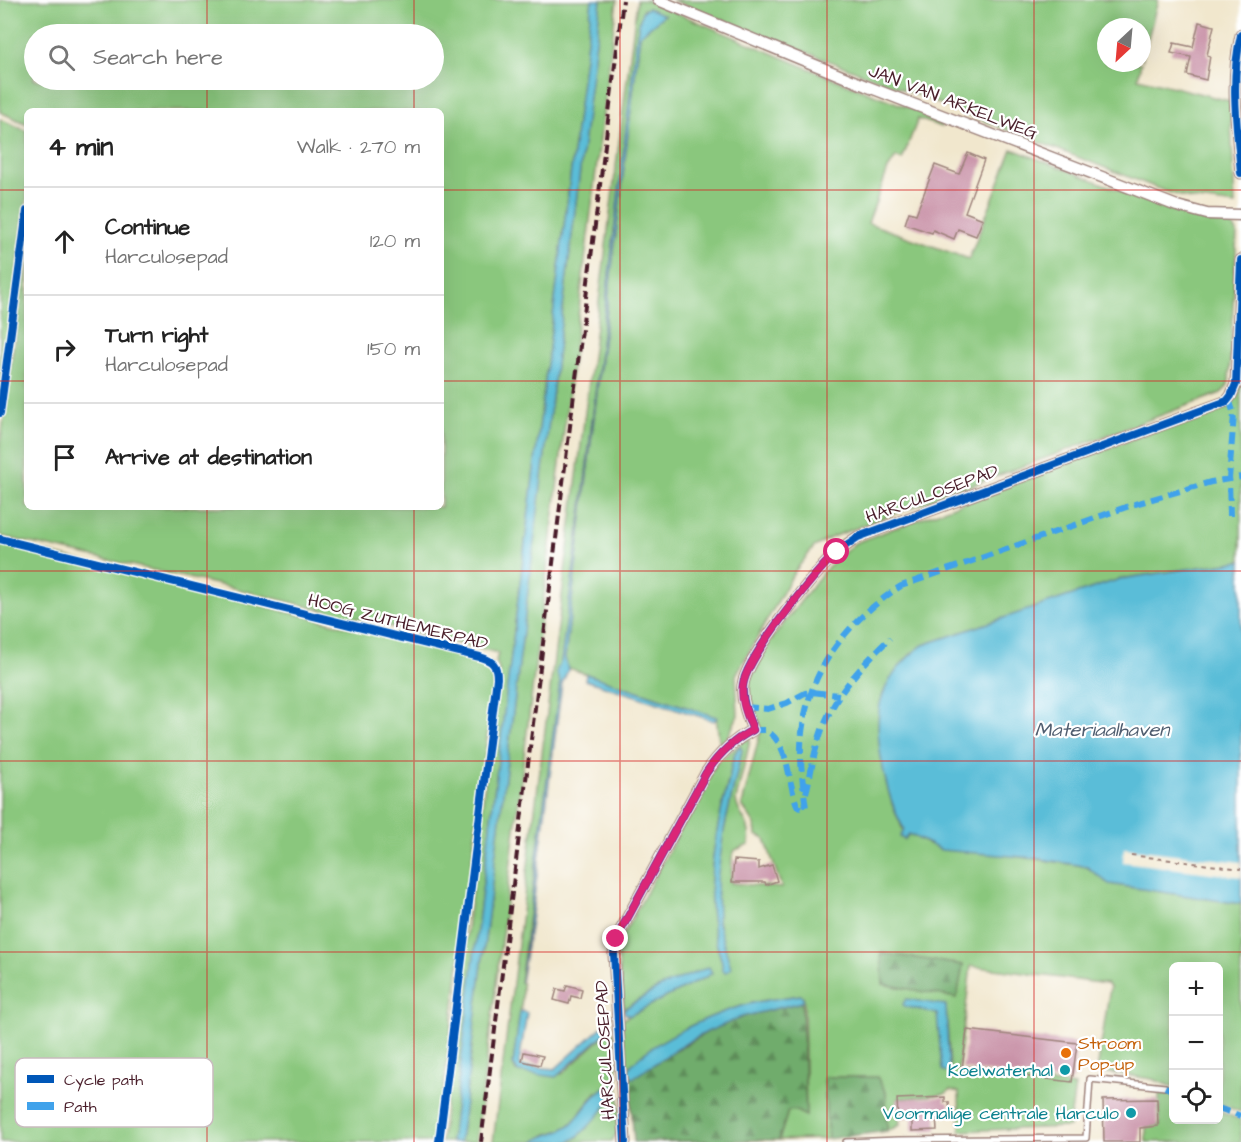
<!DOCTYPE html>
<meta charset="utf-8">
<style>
body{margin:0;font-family:"Architects Daughter",sans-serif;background:#f6f6f6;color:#222}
.controls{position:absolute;right:18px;bottom:18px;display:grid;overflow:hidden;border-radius:9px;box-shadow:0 6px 24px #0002}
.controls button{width:54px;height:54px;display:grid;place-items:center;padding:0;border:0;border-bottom:2px solid #e0e0e0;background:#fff;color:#222;font:30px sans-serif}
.compass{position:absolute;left:1097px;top:18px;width:54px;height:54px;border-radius:50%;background:#fff;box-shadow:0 6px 24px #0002;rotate:206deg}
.stop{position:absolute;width:18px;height:18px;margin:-14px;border:4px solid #db2777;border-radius:50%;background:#fff}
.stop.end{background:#db2777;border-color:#fff;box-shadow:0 2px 6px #0008}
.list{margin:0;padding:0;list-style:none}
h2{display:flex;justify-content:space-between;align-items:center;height:78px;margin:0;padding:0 24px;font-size:26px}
h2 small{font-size:20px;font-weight:400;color:#767676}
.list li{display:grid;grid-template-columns:39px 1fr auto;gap:18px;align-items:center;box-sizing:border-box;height:108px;padding:0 24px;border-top:2px solid #e0e0e0}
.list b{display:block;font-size:22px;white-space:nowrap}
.list p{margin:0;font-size:20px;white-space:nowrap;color:#767676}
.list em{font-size:20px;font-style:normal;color:#767676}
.icon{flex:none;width:33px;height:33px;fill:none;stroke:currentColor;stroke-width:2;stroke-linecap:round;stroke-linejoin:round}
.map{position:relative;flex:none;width:1241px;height:1142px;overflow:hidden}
.search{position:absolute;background:#fff;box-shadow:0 6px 24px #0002;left:24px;top:24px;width:420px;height:66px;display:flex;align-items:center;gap:15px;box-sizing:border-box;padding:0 21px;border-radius:33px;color:#767676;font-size:22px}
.panel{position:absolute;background:#fff;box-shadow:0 6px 24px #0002;left:24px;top:108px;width:420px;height:402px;border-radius:9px}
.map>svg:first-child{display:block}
.grass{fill:#8ac77d;stroke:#6a7354;stroke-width:1.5;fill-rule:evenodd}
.forest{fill:url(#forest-firs);stroke:#5c664c;stroke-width:1.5}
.water{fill:#5abdd8;stroke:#526e82;stroke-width:1.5}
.pier{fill:#f1e7cd}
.building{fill:#c993a8}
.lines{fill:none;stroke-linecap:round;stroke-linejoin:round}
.service-casing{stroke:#9e837c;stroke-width:8}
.minor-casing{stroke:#9e837c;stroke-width:13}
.path{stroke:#9e837c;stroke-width:2;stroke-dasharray:4.5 4.5;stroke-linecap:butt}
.service{stroke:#fff;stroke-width:5}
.minor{stroke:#fff;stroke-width:10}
.rail{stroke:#4a1f2b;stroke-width:4;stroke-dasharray:9 4.5;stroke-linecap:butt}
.quiet{stroke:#40a2eb;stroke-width:6;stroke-dasharray:12 6;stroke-linecap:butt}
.cycleway-casing{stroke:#fff;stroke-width:11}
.cycleway{stroke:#0057b8;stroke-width:8}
.route{stroke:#db2777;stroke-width:8}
.grid{fill:none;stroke:#d62828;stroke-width:1.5;stroke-opacity:0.55}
.food-dot{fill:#e8710a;stroke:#fff;stroke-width:2}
.culture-dot{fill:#0f9aa8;stroke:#fff;stroke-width:2}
.labels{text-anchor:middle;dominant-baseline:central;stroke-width:4.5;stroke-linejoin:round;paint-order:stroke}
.street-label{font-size:18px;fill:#4a1f2b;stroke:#fff}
.food-label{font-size:18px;fill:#c56008;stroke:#fff;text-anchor:start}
.culture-label{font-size:18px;fill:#0d838f;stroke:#fff;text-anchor:end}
.water-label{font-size:20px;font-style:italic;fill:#505e70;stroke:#fff}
.key{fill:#fff;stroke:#c9bcbf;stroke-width:1.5}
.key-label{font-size:16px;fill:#4a1f2b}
</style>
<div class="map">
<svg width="1241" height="1142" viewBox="0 0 1241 1142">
<defs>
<pattern id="forest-firs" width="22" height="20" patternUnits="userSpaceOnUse" patternTransform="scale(1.5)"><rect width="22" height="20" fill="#6fac6c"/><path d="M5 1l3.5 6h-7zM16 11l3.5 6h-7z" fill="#5d8b59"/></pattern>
</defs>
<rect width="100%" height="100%" fill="#fff"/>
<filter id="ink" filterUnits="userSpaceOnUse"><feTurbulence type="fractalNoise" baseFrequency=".0167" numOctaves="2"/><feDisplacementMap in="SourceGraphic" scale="12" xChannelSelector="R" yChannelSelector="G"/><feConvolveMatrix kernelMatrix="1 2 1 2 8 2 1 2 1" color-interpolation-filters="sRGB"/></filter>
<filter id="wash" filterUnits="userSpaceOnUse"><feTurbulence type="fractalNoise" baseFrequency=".008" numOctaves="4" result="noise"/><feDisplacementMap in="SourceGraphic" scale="24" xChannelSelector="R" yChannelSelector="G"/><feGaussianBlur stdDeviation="1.35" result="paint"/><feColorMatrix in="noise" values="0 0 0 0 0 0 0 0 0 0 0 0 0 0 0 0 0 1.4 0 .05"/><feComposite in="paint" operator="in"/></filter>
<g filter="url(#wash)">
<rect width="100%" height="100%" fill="#f1e7cd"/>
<path class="grass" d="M0,0h592l-141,1142h-10l58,-473 -3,-8 2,-8 -269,-66 -229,-51v-90l27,-200v261h414v-396h-414v13l-27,-12zM34,34h400v46h-400z
M601,0h16l-130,1057 -11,85h-16z
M637,0h9l183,77 112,43 1,7 -24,-8 -16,41 -6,-3 -8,12 -20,54 101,36 43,-110 180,69 41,8 4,6 -8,149 -2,6 -6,6 -389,144 -18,10 -19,24 -59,104 2,40 -11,24 -7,8 -4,-30 -148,-49 -3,-10 75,-623 24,-20 -21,-6 -6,25 -55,474 -21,153 -3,12 2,8 -40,301 2,1v16l-9,65 3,7 46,3 46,-42 6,1 7,94 -9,14 -45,1 11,-5 19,-46 -25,32 -10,7 -14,4 -14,8h-41z
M672,0h486l-16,61v-34h-36v36h35l-3,15 92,23 5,104 -45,-6 -25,-8z
M0,119l27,12v67l-27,201z
M1241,332v229l-121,18 -197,66c-54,35 -48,101 -32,155 4,14 12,25 14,39l4,-6 19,11 150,21 9,2 23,17 131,20v208l-22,-8 -1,-138h-44l-1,121 -21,-8 -55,-8 13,-84 -3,-3 -136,-18 -13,106 117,14 -6,41 -109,4 -1,-39 -9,-2 -5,4 -48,5 3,26 -13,6 -1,-39 -9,-15h-52l3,62 -49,1 9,-29 6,-1 12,6 -2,-115 -1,-5 -3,-1c-19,3 -40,5 -59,11 -32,10 -96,37 -115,66l-3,-6 -2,-46 85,-43 -46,10 -36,22 -6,-53 2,-15 97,-179 31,-24h2l-1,7 -13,55c3,20 16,19 13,45l-14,5 -3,7 -1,26 51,5 -17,-49 -9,-4 -1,-10 -13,-20 18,-72 -12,-29 -1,-22 15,-30 61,-80 32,-29 376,-141zM742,750c-14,69 -42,145 -12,214l-8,-2c-25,-68 -3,-142 13,-210zM946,1006l4,63 -8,1 -4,-53 -3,-4z
M0,541l483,119 9,4 3,10 -58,468h-437z
M1159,1088l14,6 1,26h44l1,-9 22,9v22h-95v-15l14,-2z"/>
<path class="forest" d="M881,953l82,12 -6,33 -74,-14z
M802,1002l4,114 -12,-6 -6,1 -9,29 -145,2 -5,-63 78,-47 35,-15z
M824,1077h53l9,15 1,39 -59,8z"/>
<path class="water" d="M592,0h9l-141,1142h-9z
M648,8l16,7 -24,20 -75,623 3,12 -6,14 -31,238 -10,61 39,-302 -4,-9 5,-11 21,-153 55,-474 5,-23z
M1241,561v343l-132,-20 -22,-17 -9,-2 -44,-7 -93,-8 -32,-16 -4,5 -5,-2 4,-8c-17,-29 -31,-91 -24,-125 5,-23 24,-46 43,-59l197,-66z
M586,674l130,43 1,1 -3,3 -129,-41z
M740,746l2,4 -18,80 -7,51 1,42 13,45 -5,4 -4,-2v-8c-21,-59 -9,-123 7,-182 2,-10 3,-26 11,-34z
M709,967l3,6 -6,4 -77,39 -5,-3v-4l36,-22z
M801,995l3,4 -2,3 -60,15 -35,15 -19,10 -55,36 -5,-2 -2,-4c19,-29 83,-56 115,-66 20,-6 40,-8 60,-11z
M906,999l39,6 1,1 3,65 -3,1 -4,-2 -5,-56 -33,-8 -1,-2z
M522,1011l5,2 -8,50 2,3 34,3 50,-45h6l1,3 -56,50 -38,-5 -5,-8 7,-52z
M609,1085l7,3c-3,13 -35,50 -48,54 -10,0 -24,0 -34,0 12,-9 28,-9 38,-19 13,-13 20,-29 37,-38z"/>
<path class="pier" d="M1124,848l117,14v15l-118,-15z"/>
<g id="blocks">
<path class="building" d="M1199,22l15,4 -7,29 3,1 -4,24 -19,-5 4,-18 -20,-4 3,-10 19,4z
M968,153l16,7 -19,52 18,7 -7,17 -18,-7 -4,10 -21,-9 -1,3 -27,-9 4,-12 7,2 19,-49 24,9z
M734,860l25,2v7l13,-4 5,16 -11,4 -1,-3h-33z
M567,985l15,4 -2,9 -9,-2 -2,8 -15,-4 3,-11 8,2z
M967,1030l110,13 -5,39 -110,-13z
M524,1052l19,4 -3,9 -18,-4z
M945,1097v5h4l1,13 -14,1 1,14 -25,1v-14l-14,1 -1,-19z
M1157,1099l1,27 -18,2v14h-36l-1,-42z"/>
</g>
</g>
<g filter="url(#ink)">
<use href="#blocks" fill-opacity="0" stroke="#9e837c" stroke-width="1.5"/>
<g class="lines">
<defs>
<path id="service" d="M846,1142l53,-2 187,-2 4,-59 75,8"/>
<path id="minor" d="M658,0l208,86 311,120 30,8 34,1
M1241,35c-11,46 -4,91 0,138
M625,1142l-11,-188 2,-15 90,-166c12,-18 27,-33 47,-43 -5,-13 -12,-30 -10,-45 3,-27 68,-107 89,-128 8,-8 17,-14 26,-20l369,-136 4,-5 5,-12 5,-124"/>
</defs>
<use href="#service" class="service-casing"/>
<use href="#minor" class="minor-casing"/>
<path class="path" d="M1131,855l110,14"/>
<use href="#service" class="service"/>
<use href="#minor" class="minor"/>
<path class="rail" d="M481,1142l142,-1142"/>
<path class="quiet" d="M1229,399l5,15 -5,65 1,37
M745,707l23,2 19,-6 18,-10 7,-1 27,3
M753,730h12c26,13 22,55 33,77l6,2 2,-1c-4,-29 -8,-59 -2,-88 10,-58 49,-103 97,-134l234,-82 76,-22 30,-5
M806,793c5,-18 7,-37 13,-54 12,-41 41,-72 71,-101
M1165,1087l9,4
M1218,1108l23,8"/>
<defs>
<path id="cycleway" d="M1241,35c-11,46 -4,91 0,138
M0,413l27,-202
M0,539l480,118c13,4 17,8 17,21l-58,464
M625,1142l-11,-188 2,-15 90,-166c12,-18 27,-33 47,-43 -5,-13 -12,-30 -10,-45 3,-27 68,-107 89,-128 8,-8 17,-14 26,-20l369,-136 4,-5 5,-12 5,-124"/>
</defs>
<use href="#cycleway" class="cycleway-casing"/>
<use href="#cycleway" class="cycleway"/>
</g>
</g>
<g class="lines" filter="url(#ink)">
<path class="route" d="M616,939l90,-166c12,-18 27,-33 47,-43 -5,-13 -13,-30 -10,-45 4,-29 72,-112 94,-133"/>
</g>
<path class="grid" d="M207,0v34M414,0v34M620,0v1142M827,0v1142M1034,0v1142M207,80v31M414,80v31M0,190h27M441,190h800M0,381h27M441,381h800M207,507v635M414,507v635M0,571h1241M0,761h1241M0,952h1241"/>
<circle class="food-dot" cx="1066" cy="1053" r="6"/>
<g class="culture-dot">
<circle cx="1065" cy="1070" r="6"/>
<circle cx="1131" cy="1113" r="6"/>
</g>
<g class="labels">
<g class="street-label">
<text transform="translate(953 102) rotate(21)">JAN VAN ARKELWEG</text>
<text transform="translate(932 494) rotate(-20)">HARCULOSEPAD</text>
<text transform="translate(398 622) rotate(14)">HOOG ZUTHEMERPAD</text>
<text transform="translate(605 1050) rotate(-93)">HARCULOSEPAD</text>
</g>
<g class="food-label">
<text x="1078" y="1043">Stroom<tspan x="1078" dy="21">Pop-up</tspan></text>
</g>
<g class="culture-label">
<text x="1053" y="1070">Koelwaterhal</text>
<text x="1119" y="1113">Voormalige centrale Harculo</text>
</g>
<g class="water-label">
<text x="1102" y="730">Materiaalhaven</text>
</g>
</g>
<rect x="15" y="1058" width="198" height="69" rx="9" class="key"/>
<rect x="27" y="1075" width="27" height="8" fill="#0057b8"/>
<rect x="27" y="1102" width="27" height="8" fill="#40a2eb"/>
<g class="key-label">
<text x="64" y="1085">Cycle path</text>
<text x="64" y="1112">Path</text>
</g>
</svg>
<div class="controls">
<button>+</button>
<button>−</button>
<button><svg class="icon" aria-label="locate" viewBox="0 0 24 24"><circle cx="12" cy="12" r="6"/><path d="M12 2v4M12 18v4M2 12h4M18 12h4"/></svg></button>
</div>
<svg class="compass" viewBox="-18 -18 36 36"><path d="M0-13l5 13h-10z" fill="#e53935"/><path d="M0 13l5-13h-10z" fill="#767676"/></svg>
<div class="stop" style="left:837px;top:552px"></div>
<div class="stop end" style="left:616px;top:939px"></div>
<div class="search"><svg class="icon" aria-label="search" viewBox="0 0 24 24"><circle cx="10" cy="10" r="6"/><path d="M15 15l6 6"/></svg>Search here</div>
<section class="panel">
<h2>4 min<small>Walk · 270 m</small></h2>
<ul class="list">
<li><svg class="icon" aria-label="ahead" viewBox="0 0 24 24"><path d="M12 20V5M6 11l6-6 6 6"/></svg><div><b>Continue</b><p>Harculosepad</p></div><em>120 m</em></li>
<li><svg class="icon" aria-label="right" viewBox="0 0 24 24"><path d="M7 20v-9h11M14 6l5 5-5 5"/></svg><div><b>Turn right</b><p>Harculosepad</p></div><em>150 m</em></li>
<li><svg class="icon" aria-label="arrive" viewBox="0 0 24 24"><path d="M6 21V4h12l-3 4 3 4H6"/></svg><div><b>Arrive at destination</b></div></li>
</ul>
</section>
</div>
